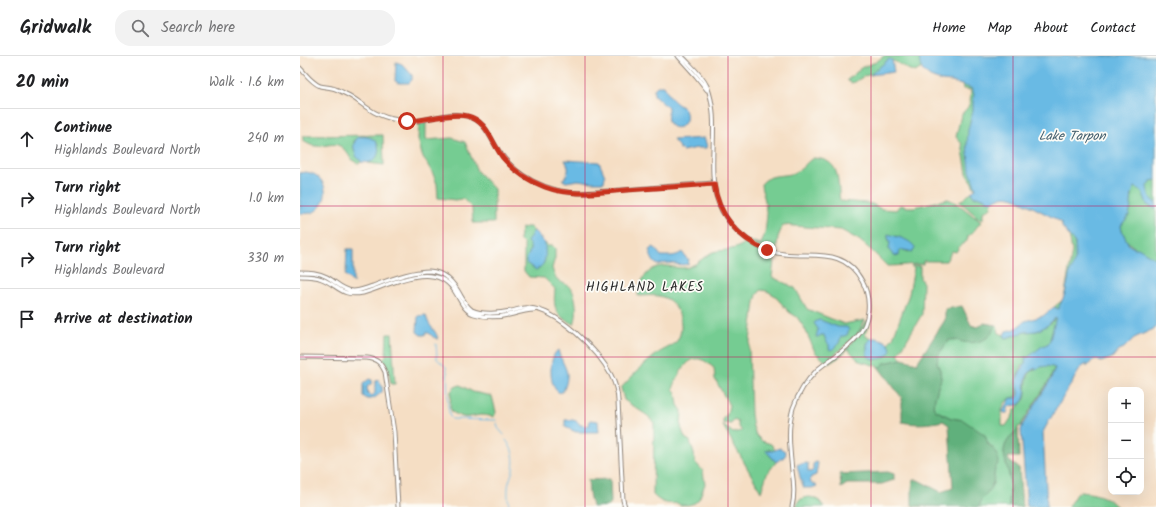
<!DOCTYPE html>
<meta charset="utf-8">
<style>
body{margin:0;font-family:Kalam,sans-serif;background:#f2f2f2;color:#202124}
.controls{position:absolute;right:12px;bottom:12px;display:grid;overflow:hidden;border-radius:8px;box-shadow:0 4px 16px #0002}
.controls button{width:36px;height:36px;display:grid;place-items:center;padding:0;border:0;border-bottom:1px solid #e0e0e0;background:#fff;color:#202124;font:20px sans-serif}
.stop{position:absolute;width:12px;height:12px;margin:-9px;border:3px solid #c8321e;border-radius:50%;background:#fff}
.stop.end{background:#c8321e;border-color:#fff;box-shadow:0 1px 4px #0008}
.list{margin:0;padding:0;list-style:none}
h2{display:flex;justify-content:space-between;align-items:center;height:52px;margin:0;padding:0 16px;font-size:17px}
h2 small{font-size:13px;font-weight:400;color:#757577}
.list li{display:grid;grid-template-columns:26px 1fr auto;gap:12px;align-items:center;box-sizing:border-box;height:60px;padding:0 16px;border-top:1px solid #e0e0e0}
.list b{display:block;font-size:15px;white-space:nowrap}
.list p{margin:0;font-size:13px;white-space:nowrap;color:#757577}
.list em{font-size:13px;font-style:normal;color:#757577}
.icon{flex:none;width:22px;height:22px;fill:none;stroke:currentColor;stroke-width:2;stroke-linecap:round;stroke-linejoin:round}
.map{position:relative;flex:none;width:856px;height:451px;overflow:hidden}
header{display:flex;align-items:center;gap:24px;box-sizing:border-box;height:56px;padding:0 20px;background:#fff;border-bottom:1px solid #e0e0e0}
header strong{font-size:19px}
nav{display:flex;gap:22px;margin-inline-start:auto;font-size:14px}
.search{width:280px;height:36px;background:#f2f2f2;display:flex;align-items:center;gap:10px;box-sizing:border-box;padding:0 14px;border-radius:16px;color:#757577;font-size:15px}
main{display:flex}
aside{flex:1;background:#fff}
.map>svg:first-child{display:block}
.green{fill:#75cc92;stroke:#507c5e;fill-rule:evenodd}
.forest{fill:#60b07c;stroke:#466e54}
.water{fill:#69bae4;stroke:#4a7288}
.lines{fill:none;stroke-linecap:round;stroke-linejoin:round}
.stream{stroke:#69bae4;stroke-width:1}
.tertiary-casing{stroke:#908478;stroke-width:5}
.tertiary{stroke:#fff;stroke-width:3}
.route{stroke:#c8321e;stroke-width:5}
.grid{fill:none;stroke:#c2185b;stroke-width:1;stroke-opacity:0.55}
.labels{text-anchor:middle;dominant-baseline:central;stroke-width:3.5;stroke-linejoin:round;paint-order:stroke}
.water-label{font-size:13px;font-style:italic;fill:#415d6c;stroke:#fdfcf7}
.neighbourhood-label{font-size:13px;letter-spacing:1px;fill:#2b2b2b;stroke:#fdfcf7}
</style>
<header>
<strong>Gridwalk</strong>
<div class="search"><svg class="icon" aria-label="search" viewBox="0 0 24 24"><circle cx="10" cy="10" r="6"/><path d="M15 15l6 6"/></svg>Search here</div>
<nav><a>Home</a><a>Map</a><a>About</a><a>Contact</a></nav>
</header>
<main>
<aside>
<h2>20 min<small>Walk · 1.6 km</small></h2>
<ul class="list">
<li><svg class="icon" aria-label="ahead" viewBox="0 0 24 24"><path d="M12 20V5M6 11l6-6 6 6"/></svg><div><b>Continue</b><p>Highlands Boulevard North</p></div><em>240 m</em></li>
<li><svg class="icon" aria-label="right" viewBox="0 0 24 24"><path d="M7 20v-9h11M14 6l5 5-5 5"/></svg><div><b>Turn right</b><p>Highlands Boulevard North</p></div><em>1.0 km</em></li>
<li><svg class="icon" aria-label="right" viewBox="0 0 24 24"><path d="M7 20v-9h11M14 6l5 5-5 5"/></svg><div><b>Turn right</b><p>Highlands Boulevard</p></div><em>330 m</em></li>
<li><svg class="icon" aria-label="arrive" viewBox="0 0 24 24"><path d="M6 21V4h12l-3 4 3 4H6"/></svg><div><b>Arrive at destination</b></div></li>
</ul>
</aside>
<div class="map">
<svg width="856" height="451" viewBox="0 0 856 451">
<rect width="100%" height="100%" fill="#fdfcf7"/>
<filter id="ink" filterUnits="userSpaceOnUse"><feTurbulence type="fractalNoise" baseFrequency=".025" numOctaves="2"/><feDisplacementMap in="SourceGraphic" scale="8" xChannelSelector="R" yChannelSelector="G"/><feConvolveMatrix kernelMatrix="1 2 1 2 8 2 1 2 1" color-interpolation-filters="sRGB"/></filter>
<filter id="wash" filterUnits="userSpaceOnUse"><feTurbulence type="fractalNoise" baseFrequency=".012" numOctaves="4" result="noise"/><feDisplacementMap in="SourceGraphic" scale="16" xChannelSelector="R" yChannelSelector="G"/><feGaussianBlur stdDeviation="0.9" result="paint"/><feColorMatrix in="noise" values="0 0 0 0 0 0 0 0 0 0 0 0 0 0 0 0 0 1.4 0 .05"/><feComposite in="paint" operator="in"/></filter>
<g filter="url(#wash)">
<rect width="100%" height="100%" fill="#f5dec4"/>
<path class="green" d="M584,0h37l1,12 -7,4c-10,-3 -17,-10 -26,-13l-17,15 -8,2 -9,6 -4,1 -4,-3 11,-9 2,-3 16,-6z
M648,24l27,2 3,106 -3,1 -8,-16 -5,-29 -6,-7 5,-22 7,-8 2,-5 1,-12 -8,-1 -1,-4z
M119,65l7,2v17l26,-2 13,4 12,29 17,18v34h-21l-1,-15 -9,-9 -8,1 -17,-2 -1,-14 -4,-10 -11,-19 -4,-16z
M83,79l1,30 -16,-2c9,-4 11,-11 9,-20 -6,-6 -16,-9 -23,-2v8l2,6v1l5,5 -2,3c-10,-3 -11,-15 -21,-19 -7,-2 -15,2 -23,1 -4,0 -8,-3 -12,-5v-5z
M513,102c29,1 24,23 27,43l26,2 6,1 9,5 15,1 4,-5 7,2h7l34,-8 9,4 24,19 -9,11 -4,3 -1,5 -8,6 -3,5 -4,-1 -6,10h-23v3c-12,0 -24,2 -36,2l-16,-16 -12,-10 -18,-10 -58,-5 -5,12 -2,15 -23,-10 8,2 4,-11 2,-18c-2,-5 -1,-9 -2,-14 -1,-6 -4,-11 -4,-17 11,-12 21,-6 35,-12 7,-3 10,-10 17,-14zM588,179l12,2 9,15 -5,-2h-4l-1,3 -10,-3c2,-7 -1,-9 -1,-15z
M856,124v79c-17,-11 -30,-10 -35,-33l8,-11 4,-27c7,-5 14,-7 23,-8z
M671,136l3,5 4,-1 14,6 -1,5 -8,5v7l-2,1 -22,-19 5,-2z
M761,167h5c5,11 10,21 11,34l-25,83 -23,19 -3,-2v9l-2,-1 -2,1c-2,5 -6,11 -6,16 1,6 4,9 0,15l-5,1 -6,5 -3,7v16h4l7,-11 1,-4 11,-12 1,-6 1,-15 4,-7 4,-1 5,-4 9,-1 6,2 -5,12 -28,44 -1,3 -3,1v2c-20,20 -14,22 -9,46 2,10 0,22 0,32h-30l2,-7 6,-6 6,-11 2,-15 4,-6 -4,-12 -32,-30 -12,-2 -16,-8 -2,-4 5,-19 3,-8 -1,-9 -3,-7 1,-8 11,-15 8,-1 6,3 28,-8 4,-9h2l2,8 5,2 2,3 19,-6 12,-1 15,-9 7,-13 -5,-2 10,-8 8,-48 -3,-16 -5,-10z
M226,171h4l4,4c-6,6 -2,12 -4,19 0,4 -3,7 -4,10l18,3 1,-20 3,3h5l2,2v10l-3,10c1,3 2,8 5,11 3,4 10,5 13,8 7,7 8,30 4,37 -19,-8 -21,-16 -19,-35l-11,-11 -15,-1 -5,-6v-27l-5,-4 1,-7 2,-5z
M449,185l26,13 -3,23 23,11 12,21 37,15 21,-4 -9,16 -30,26 -11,-10 -10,-23 -8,-12 -8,-5 -15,-17 -7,-4 -6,-1 -4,5 -2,7 -6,47 2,65 2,13 3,8 6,6 9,3 4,6 -3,1 -3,-2 -3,2 10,11 -9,12 -6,18 -39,-68 11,9 9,-2 -4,-5v-4l-4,-2 -3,4 -8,-1v-5l4,-3 2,-10 -14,-26 -1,-11c-4,-3 -7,-6 -11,-8 -16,-7 -26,18 -30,29l3,3 2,13 4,6 -1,16 4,11 5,3 4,13 1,8 8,9 2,13 -6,15 -4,4 -7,2h-8l-3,-2c-10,2 -17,-1 -24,-8l1,-72 -6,-7 -24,-16 -3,-12c11,-12 23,-24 36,-34 5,-4 14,-7 18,-11 12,-12 5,-39 -10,-45 -8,-4 -18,-2 -27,-2 1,-17 12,-31 29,-30 8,1 14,3 22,1 9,-3 15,-11 24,-15 6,-2 12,-1 19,-3 6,-1 11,-5 17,-8z
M611,210h9v12l3,5 -1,31 -24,41 4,4 -17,4 -6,5 -2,-2 -18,-5 -11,-12 -10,9 -10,6 -1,-1 22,-17 18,-25h2l-4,14 5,4 -3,5v11l8,5 4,-1 11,-13 -2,-3 5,-5 16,-44 5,-26z
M87,278h5l3,50h-4l-3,-16 -5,-9 3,-3z
M160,329l13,7 19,4 4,16 -2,5c-4,-1 -9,-2 -13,-2 -15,2 -15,5 -29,-3l-2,-5 1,-16 4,-4z
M780,436c14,1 28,4 37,15h-48l1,-4 4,-5c0,-3 3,-5 6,-6z
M507,441c8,0 13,3 17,10h-28l3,-7z"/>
<path class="forest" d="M662,250l9,19 6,2 5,-2 2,-2 11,2c-1,2 -2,6 -4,9 -5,7 -18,10 -27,8 -7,-1 -7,-3 -15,-2l-11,15 -1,8 3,7 1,9 -3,8 -5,19 2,4 16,8 12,2 22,15 3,9 7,6 4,12 -4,6 -2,15 -6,11 -6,6 -2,7 -65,-1 -2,-1v-16l1,-9h5l23,12 12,-4 -4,-63 -6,-4c-14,3 -27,4 -41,1v-24l-23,-30 6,-5 17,-4 15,4 28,-43v-11z
M718,373l1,28h-11l1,4 10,7 3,39h-13c0,-10 2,-22 0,-32 -5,-24 -11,-26 9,-46z
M588,416l6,2v6l-12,4h-35l-6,4 -1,-14z
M310,423l1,23 -2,4 -17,1 -3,-14 -1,-13z"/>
<path class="water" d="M619,0h237v124l-5,1 -4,5c1,7 3,14 9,17v6l-9,-4c-2,-8 -5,-15 -12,-18 -6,8 -2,19 -6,28 -2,4 -6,7 -8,11l1,5 7,14 5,3h4l18,11v69l-22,10 -10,10 -5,2 -7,8 -11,4c-6,-4 -10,-1 -14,5v-3l-5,3 -2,2 -31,52 -6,11 4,75h-20l-6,-77 2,-6 28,-45 4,-11c-7,-3 -14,-2 -20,2h-1l2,-2c-1,1 -4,1 -5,3 -11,8 0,25 -11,33 -3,2 -7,1 -10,2l-2,2v5h-4l-1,-2 8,-13h6c5,-6 -1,-11 0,-18 1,-6 5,-10 7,-14 2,-3 1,-7 1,-10l2,2 14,-11 8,-4 7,-26 -8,8 -11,6 -12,1 -19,6 -2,-3 2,-4 9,-2 10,-8 18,-5 11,-9 4,2 7,-15 5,-22 2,-4 3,-8v-17l-13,-16v-4l-8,-5 -39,-20c-9,-3 -15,-2 -23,4l-14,-6 -4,1 -3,-5 5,-3 -6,-18 -3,-25 1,-17 5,-18v-12l1,-5 -3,-6 -19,-6 -11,-1 -11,-4 -7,-6 -3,-6z
M589,3l3,1 2,12 -24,3z
M96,6l6,2 10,11v5l-3,3h-10l-4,-2z
M357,30h7c3,5 6,12 11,16 3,3 7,4 10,8 7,15 -12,25 -17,11 -1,-4 0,-9 0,-13l-14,-13v-6z
M59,81c28,-4 23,30 4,25l-1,1 -1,-2 -5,-5v-1c-3,-6 -4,-14 3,-18z
M404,82l3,8 -1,2h-9l-15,3 -9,-11z
M265,104l34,2 6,14 -1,6h-12l-14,-2 -12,2 -3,-2c6,-8 7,-11 2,-20z
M5,116c30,2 25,47 -5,41v-40z
M234,175c5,4 7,9 11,12 0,13 3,20 -9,27l-10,-7c0,-8 9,-14 1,-21l5,-9z
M588,178c9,3 23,5 27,14l-2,4 -9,-2h-4l-1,6 -6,-1 -4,-5 1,-9 -2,-3z
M354,191l7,9c7,0 15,1 21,-4l5,7h2l-1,5c-9,3 -18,-4 -30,1 -6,-3 -7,-9 -9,-15z
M47,193h6v34l-8,-8 1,-3z
M126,259c2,12 10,14 12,24l-5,-2 -4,-4h-3l-1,2h-4l-4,-3 1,-16z
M520,264l18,7h9l2,3 -2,5 -6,2 -2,6 -7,7 -3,-1v-4l-3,-4 -2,-6h-3l-3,2h-2l2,-8 -4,-6 2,-2z
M573,282c14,0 27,13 9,20 -7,2 -10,2 -15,-3v-11l3,-5z
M258,294c1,2 1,6 3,8 2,5 5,10 6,15 1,5 -3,27 -11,17 -7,-8 -7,-34 2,-40z
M69,323l3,1v3l-5,4 1,7 4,2 3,-3v-11l3,-3c3,4 5,8 4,13 -6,5 -12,11 -19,4v-12z
M265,364c6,0 12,-1 15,5l9,1 1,-6 8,1 1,11h-23l-11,-5z
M480,392l5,3 1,3 -2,3 -8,5 -10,-11v-1l6,1z
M516,406l2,1 -2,12 -5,2 -1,4 2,3h4l1,2 -5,2h-8l-4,-11 -3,-12 2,-1 9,-1v8l3,1 2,-2v-6z"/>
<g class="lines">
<path class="stream" d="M136,288l1,15 9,8 1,5 1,34 2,11 2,2 44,1
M197,367l1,5 6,7
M206,384c7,9 9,18 7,30 -1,4 -3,8 -4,12 -2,8 -1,17 0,25"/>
</g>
</g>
<g filter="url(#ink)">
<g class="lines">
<defs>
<path id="tertiary" d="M378,0l18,20 11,14
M382,0c8,9 20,19 25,30 16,40 -5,86 15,125 13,23 36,40 62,43 30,4 60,-7 78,27 10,18 8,41 -5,56 -11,13 -27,22 -40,33 -11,11 -19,24 -24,38 -6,21 -3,42 -1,63 2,12 3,24 0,36
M0,12c6,6 11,14 20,18 4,1 8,1 12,2 5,1 10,4 14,6 9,4 15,10 23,15 13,9 31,13 47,12 17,-2 37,-11 54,-4 15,5 19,19 27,31 18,29 51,45 85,45l132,-10
M0,216c9,0 18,0 27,5 9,5 15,13 26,14 7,0 13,-3 20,-5 15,-6 41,-15 56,-15 16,1 25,12 32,25 3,5 6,11 11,14 10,5 29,3 39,1 6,-1 12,-4 18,-3 29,2 69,42 82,67 4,8 7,17 7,26l5,99 2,7
M0,220c7,0 15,0 22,3 17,7 19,18 41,14 25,-7 70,-33 90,-4 7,9 9,21 21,25 12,4 27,3 39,0 7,-2 14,-4 21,-4
M0,301l67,1c10,1 14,5 18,14l9,60 4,75"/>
</defs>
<use href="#tertiary" class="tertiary-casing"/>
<use href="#tertiary" class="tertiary"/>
</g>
</g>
<g class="lines" filter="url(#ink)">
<path class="route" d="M107,65c18,0 42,-9 60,-5 20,4 25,27 36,42 11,13 26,23 42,29 26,10 54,5 81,3 29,-2 58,-4 88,-6 4,30 24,55 53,66"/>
</g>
<path class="grid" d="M143,0v451M285,0v451M428,0v451M571,0v451M713,0v451M0,150h856M0,301h856"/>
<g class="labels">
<g class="water-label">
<text x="772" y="80">Lake Tarpon</text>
</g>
<g class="neighbourhood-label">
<text x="345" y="231">HIGHLAND LAKES</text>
</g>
</g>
</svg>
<div class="controls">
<button>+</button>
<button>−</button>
<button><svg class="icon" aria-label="locate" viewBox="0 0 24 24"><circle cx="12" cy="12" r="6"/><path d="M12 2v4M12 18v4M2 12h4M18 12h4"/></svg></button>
</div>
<div class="stop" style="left:107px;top:65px"></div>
<div class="stop end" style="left:467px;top:194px"></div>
</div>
</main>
